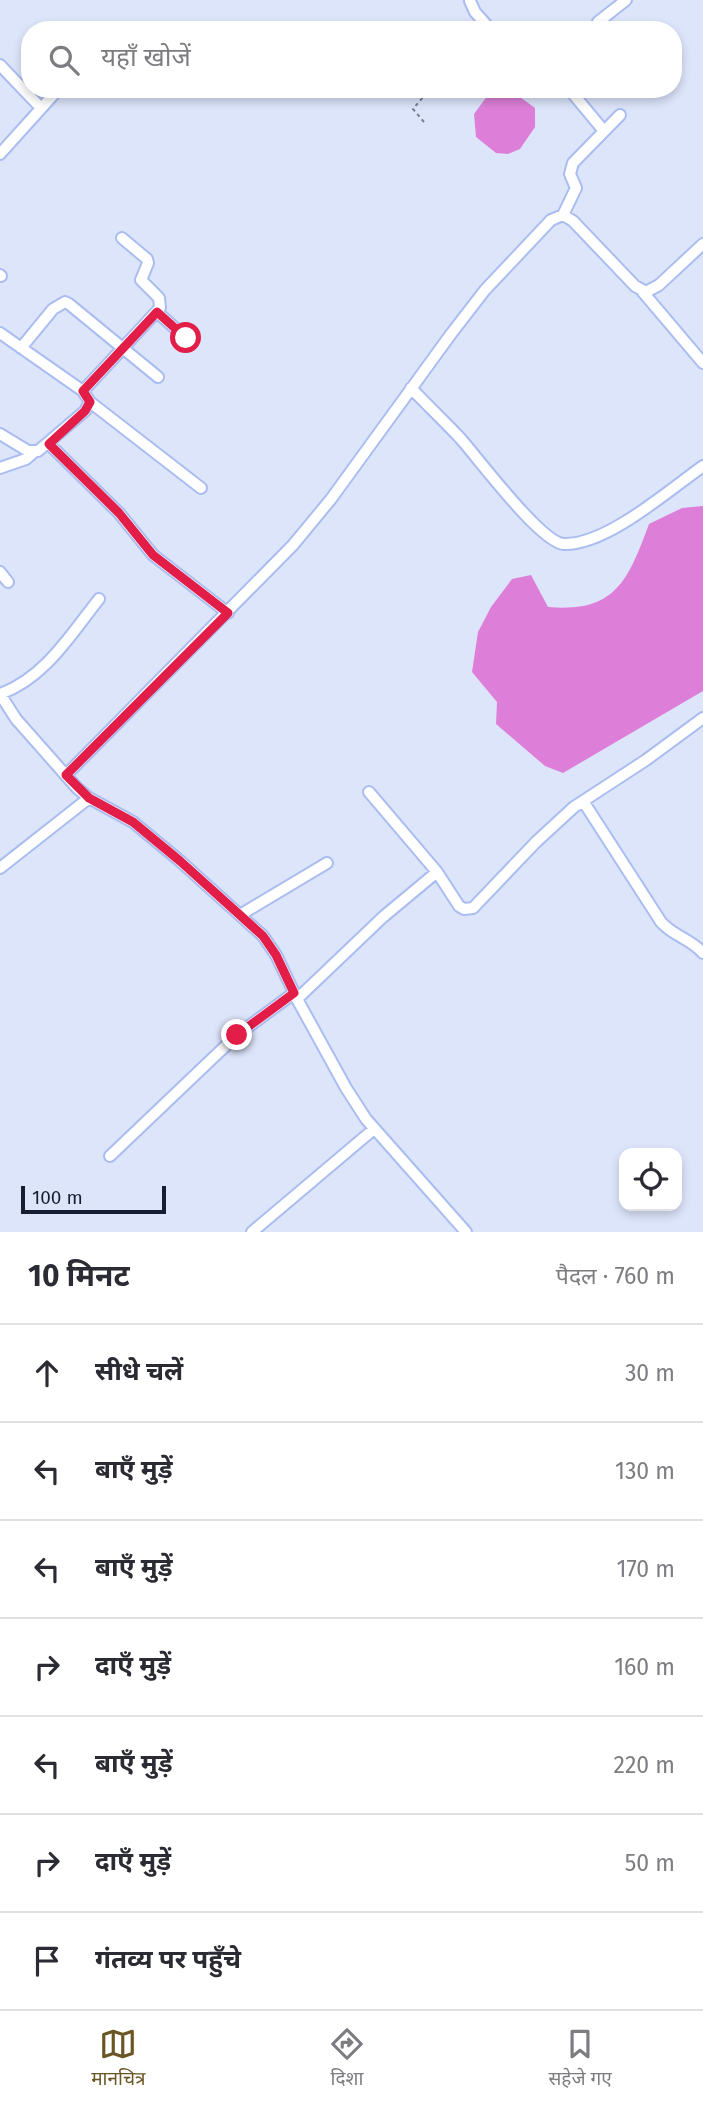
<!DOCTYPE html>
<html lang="hi">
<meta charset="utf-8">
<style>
body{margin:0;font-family:"Fira Sans","Noto Sans Devanagari",sans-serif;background:#f2f2f3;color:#2b2b33}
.controls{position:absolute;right:21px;bottom:21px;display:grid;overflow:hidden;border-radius:14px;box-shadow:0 4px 10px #0003}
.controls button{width:63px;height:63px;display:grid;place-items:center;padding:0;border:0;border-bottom:2px solid #e1e1e2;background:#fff;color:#2b2b33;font:35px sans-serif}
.scale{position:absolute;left:21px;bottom:18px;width:145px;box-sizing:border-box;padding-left:7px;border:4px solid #171e31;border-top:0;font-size:19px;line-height:24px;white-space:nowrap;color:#171e31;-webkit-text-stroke:5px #dde5fb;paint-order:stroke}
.stop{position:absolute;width:21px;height:21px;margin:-16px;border:5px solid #e11d48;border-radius:50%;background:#fff}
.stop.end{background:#e11d48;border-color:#fff;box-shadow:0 2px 7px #0008}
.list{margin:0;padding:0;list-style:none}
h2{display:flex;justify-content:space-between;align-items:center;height:91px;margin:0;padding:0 28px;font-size:30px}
h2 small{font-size:23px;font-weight:400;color:#7c7c81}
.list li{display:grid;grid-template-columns:46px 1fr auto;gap:21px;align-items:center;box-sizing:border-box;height:98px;padding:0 28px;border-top:2px solid #e1e1e2}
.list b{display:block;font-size:26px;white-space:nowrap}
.list em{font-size:23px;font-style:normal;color:#7c7c81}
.icon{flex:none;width:38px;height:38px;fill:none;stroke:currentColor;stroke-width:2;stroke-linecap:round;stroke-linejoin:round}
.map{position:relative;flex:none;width:703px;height:1232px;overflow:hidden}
.search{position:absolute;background:#fff;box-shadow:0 4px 10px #0003;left:21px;right:21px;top:21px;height:77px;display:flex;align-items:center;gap:18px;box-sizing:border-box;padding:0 24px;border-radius:28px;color:#7c7c81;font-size:26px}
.sheet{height:777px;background:#fff}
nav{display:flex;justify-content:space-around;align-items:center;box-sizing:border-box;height:98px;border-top:2px solid #e1e1e2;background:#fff;font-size:19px;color:#7c7c81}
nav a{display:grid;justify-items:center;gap:4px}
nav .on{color:#695624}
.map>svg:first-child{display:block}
.water{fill:#dd7fd9}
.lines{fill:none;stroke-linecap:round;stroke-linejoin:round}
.street-casing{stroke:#aabdf1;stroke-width:14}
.path{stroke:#767e92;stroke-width:2;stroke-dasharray:3.5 3.5;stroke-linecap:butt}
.street{stroke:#fff;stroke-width:10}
.route{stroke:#e11d48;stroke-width:9}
</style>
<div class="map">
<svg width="703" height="1232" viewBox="0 0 703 1232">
<rect width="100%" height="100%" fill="#dde5fb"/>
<path class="water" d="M497,89h12l26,19v19l-15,22 -12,5 -12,-1 -20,-16 -2,-23 11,-15z
M703,506v185l-140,82 -18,-7 -49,-42 1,-22 -25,-30 6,-40 13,-25 21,-28 19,-4 17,32c68,6 80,-27 101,-83l33,-16z"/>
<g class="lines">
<defs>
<path id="street" d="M470,1l5,11 16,18
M598,22l28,-22
M0,65l41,43
M569,89l35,42
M0,154l55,-61
M563,215l13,-27 -6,-14 3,-11 47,-48
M0,275l1,1
M642,291l61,72
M157,312l29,26
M0,333l83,58 7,11 -5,9 -47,40h-10l-28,-17
M21,348l32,-39 12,-7 4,2 89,73
M411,388c16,17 33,33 49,50 18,20 81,105 104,106 43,1 105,-54 139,-78
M83,391l77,-83 -1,-10 -18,-18 7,-17 -1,-4 -25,-21
M90,402l111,86
M49,444l70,69 34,42 75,58
M0,468l26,-9 8,-7
M0,572l8,10
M0,694l16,25 61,69 12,10 44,24 47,39 83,75 13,19 21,44 49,89 20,31 100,113
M0,694c45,-16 71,-60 99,-95
M66,775l227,-230 38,-46 120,-165 34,-44 66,-70 12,-5 10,6 62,65 11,6 13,-7 44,-41
M369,792l68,80
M583,801l78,121c12,14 30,17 42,31
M0,868l89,-70
M240,915l87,-52
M297,999l86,-82 54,-45 22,34 5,3 9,-1 63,-66 38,-35 72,-47 57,-42
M110,1156l127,-121 57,-42
M252,1232l122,-103"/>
</defs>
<use href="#street" class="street-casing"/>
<path class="path" d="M424,122l-11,-13 17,-20"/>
<use href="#street" class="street"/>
</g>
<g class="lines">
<path class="route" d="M186,338l-29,-26 -74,79 7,11 -5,9 -36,33 70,69 34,42 75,58 -162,162 23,23 44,24 47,39 83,75 13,19 18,38 -57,42"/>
</g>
</svg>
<div class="controls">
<button><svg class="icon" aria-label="locate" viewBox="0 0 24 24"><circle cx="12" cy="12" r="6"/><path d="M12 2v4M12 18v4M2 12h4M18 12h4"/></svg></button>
</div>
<div class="scale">100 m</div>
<div class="stop" style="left:186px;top:338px"></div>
<div class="stop end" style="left:237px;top:1035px"></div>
<div class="search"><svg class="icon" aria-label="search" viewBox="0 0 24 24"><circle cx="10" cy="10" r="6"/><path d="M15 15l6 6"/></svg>यहाँ खोजें</div>
</div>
<section class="sheet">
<h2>10 मिनट<small>पैदल · 760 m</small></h2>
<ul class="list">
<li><svg class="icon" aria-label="ahead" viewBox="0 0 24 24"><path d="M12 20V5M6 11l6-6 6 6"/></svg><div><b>सीधे चलें</b></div><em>30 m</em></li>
<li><svg class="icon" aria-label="left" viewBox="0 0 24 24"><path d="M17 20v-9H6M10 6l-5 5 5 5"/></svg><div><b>बाएँ मुड़ें</b></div><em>130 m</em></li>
<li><svg class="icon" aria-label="left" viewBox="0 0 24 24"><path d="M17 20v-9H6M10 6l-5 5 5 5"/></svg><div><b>बाएँ मुड़ें</b></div><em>170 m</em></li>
<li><svg class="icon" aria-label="right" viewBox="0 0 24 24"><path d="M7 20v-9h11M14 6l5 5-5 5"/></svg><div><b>दाएँ मुड़ें</b></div><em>160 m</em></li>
<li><svg class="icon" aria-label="left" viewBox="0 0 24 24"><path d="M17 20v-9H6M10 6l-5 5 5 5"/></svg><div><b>बाएँ मुड़ें</b></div><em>220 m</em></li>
<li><svg class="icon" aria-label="right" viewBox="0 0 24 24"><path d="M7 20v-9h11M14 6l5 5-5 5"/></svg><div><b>दाएँ मुड़ें</b></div><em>50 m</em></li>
<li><svg class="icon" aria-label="arrive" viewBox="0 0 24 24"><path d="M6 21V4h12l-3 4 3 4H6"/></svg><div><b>गंतव्य पर पहुँचे</b></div></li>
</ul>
</section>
<nav>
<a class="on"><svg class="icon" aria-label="map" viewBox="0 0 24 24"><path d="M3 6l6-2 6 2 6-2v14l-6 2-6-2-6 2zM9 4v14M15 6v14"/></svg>मानचित्र</a>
<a><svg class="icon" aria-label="directions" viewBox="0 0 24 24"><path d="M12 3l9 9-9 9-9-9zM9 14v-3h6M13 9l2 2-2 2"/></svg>दिशा</a>
<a><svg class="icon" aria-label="saved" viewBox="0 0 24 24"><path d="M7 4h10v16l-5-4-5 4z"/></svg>सहेजे गए</a>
</nav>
